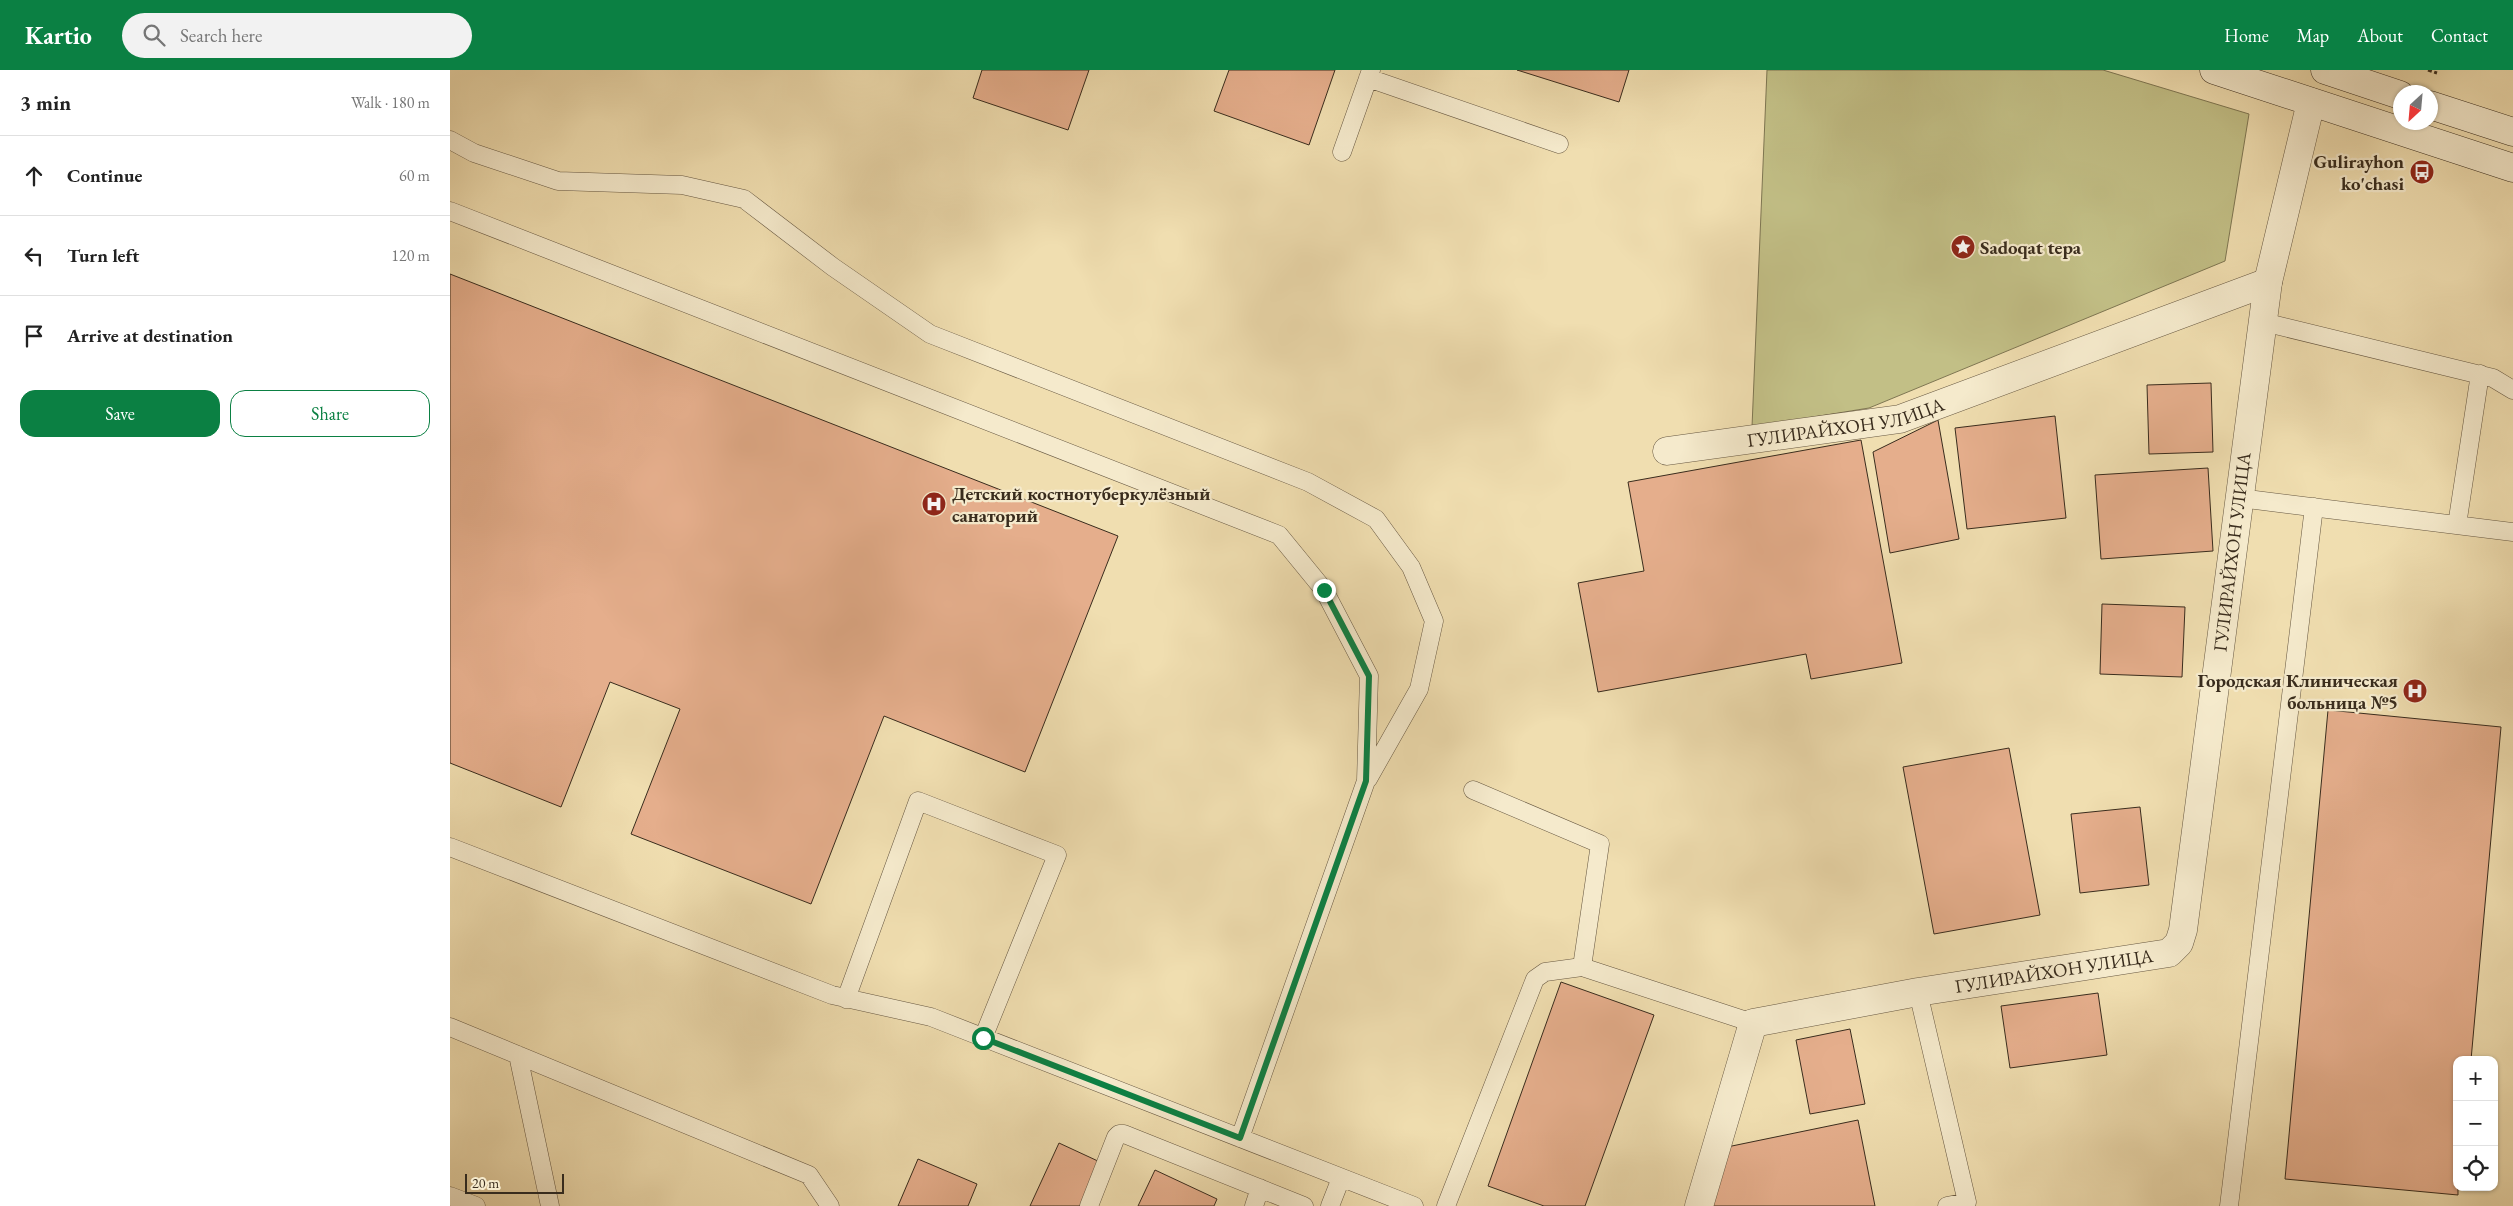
<!DOCTYPE html>
<meta charset="utf-8">
<style>
body{margin:0;font-family:"EB Garamond",serif;background:#f2f2f2;color:#222}
.controls{position:absolute;right:15px;bottom:15px;display:grid;overflow:hidden;border-radius:10px;box-shadow:0 1px 4px #0004}
.controls button{width:45px;height:45px;display:grid;place-items:center;padding:0;border:0;border-bottom:1px solid #e0e0e0;background:#fff;color:#222;font:25px sans-serif}
.compass{position:absolute;left:1943px;top:15px;width:45px;height:45px;border-radius:50%;background:#fff;box-shadow:0 1px 4px #0004;rotate:206deg}
.scale{position:absolute;left:15px;bottom:12px;width:99px;box-sizing:border-box;padding-left:5px;border:2px solid #392c1d;border-top:0;font-size:14px;line-height:18px;white-space:nowrap;color:#392c1d;-webkit-text-stroke:4px #f5eacc;paint-order:stroke}
.stop{position:absolute;width:15px;height:15px;margin:-11px;border:4px solid #0b8043;border-radius:50%;background:#fff}
.stop.end{background:#0b8043;border-color:#fff;box-shadow:0 1px 5px #0008}
.list{margin:0;padding:0;list-style:none}
h2{display:flex;justify-content:space-between;align-items:center;height:65px;margin:0;padding:0 20px;font-size:21px}
h2 small{font-size:16px;font-weight:400;color:#767676}
.list li{display:grid;grid-template-columns:32px 1fr auto;gap:15px;align-items:center;box-sizing:border-box;height:80px;padding:0 20px;border-top:1px solid #e0e0e0}
.list b{display:block;font-size:19px;white-space:nowrap}
.list em{font-size:16px;font-style:normal;color:#767676}
.actions{display:flex;gap:10px;padding:15px 20px}
.actions a{flex:1;padding:11px 0;border:1px solid #0b8043;border-radius:15px;text-align:center;font-size:18px;color:#0b8043}
.actions .main{background:#0b8043;color:#fff}
.icon{flex:none;width:28px;height:28px;fill:none;stroke:currentColor;stroke-width:2;stroke-linecap:round;stroke-linejoin:round}
.map{position:relative;flex:none;width:2063px;height:1136px;overflow:hidden}
header{display:flex;align-items:center;gap:30px;box-sizing:border-box;height:70px;padding:0 25px;background:#0b8043;color:#fff}
header strong{font-size:24px}
nav{display:flex;gap:28px;margin-inline-start:auto;font-size:18px}
.search{width:350px;height:45px;background:#f2f2f2;display:flex;align-items:center;gap:12px;box-sizing:border-box;padding:0 18px;border-radius:28px;color:#767676;font-size:19px}
main{display:flex}
aside{flex:1;background:#fff}
.map>svg:first-child{display:block}
.green{fill:#c2bf86;stroke:#7e7652}
.building{fill:#e5ae8c;stroke:#392c1d}
.lines{fill:none;stroke-linecap:round;stroke-linejoin:round}
.lane-casing{stroke:#675842;stroke-width:19}
.street-casing{stroke:#675842;stroke-width:29}
.secondary-casing{stroke:#392c1d;stroke-width:29}
.path{stroke:#392c1d;stroke-width:3;stroke-dasharray:4 2.5;stroke-linecap:butt}
.lane{stroke:#f5eacc;stroke-width:18}
.street{stroke:#f5eacc;stroke-width:28}
.secondary{stroke:#f5eacc;stroke-width:28}
.route{stroke:#0b8043;stroke-width:6}
.labels{text-anchor:middle;dominant-baseline:central;stroke-width:4.5;stroke-linejoin:round;paint-order:stroke}
.poi-label{font-size:19px;font-weight:bold;fill:#392c1d;stroke:#f5eacc;text-anchor:end}
.street-label{font-size:19px;fill:#392c1d;stroke:#f5eacc}
</style>
<header>
<strong>Kartio</strong>
<div class="search"><svg class="icon" aria-label="search" viewBox="0 0 24 24"><circle cx="10" cy="10" r="6"/><path d="M15 15l6 6"/></svg>Search here</div>
<nav><a>Home</a><a>Map</a><a>About</a><a>Contact</a></nav>
</header>
<main>
<aside>
<h2>3 min<small>Walk · 180 m</small></h2>
<ul class="list">
<li><svg class="icon" aria-label="ahead" viewBox="0 0 24 24"><path d="M12 20V5M6 11l6-6 6 6"/></svg><div><b>Continue</b></div><em>60 m</em></li>
<li><svg class="icon" aria-label="left" viewBox="0 0 24 24"><path d="M17 20v-9H6M10 6l-5 5 5 5"/></svg><div><b>Turn left</b></div><em>120 m</em></li>
<li><svg class="icon" aria-label="arrive" viewBox="0 0 24 24"><path d="M6 21V4h12l-3 4 3 4H6"/></svg><div><b>Arrive at destination</b></div></li>
</ul>
<div class="actions"><a class="main">Save</a><a>Share</a></div>
</aside>
<div class="map">
<svg width="2063" height="1136" viewBox="0 0 2063 1136">
<rect width="100%" height="100%" fill="#f0deb0"/>
<filter id="stains"><feTurbulence type="fractalNoise" baseFrequency=".004" numOctaves="4"/><feColorMatrix values="0 0 0 0 .2 0 0 0 0 .09 0 0 0 0 .02 0 0 0 .5 -.17"/></filter>
<radialGradient id="worn" r=".72"><stop offset=".6" stop-color="#630" stop-opacity="0"/><stop offset="1" stop-color="#630" stop-opacity=".3"/></radialGradient>
<path class="green" d="M1317,0h336l146,44 -24,147 -356,147 -117,19z"/>
<path class="building" d="M532,0h107l-21,60 -95,-32z
M779,0h106l-26,75 -95,-34z
M1067,0h112l-10,32z
M0,204l668,262 -93,236 -141,-56 -73,188 -180,-70 49,-125 -70,-27 -49,125 -111,-44z
M1761,313l2,69 -64,2 -2,-69z
M1605,346l11,102 -99,11 -12,-101z
M1488,350l21,119 -69,14 -17,-101z
M1411,370l41,223 -91,16 -5,-25 -208,38 -20,-109 66,-12 -16,-89z
M1758,398l5,83 -112,8 -6,-84z
M1652,534l83,3 -3,70 -82,-3z
M1878,640l173,17 -30,333h-14l1,135 -173,-16z
M1559,678l31,167 -106,19 -31,-167z
M1690,737l9,78 -69,8 -9,-79z
M1111,912l93,33 -69,191h-41l-56,-20z
M1648,923l9,62 -97,13 -9,-62z
M1400,959l15,75 -55,10 -14,-74z
M1408,1050l17,86h-166l18,-59z
M609,1073l41,19 -20,44h-50z
M468,1089l59,25 -9,22h-70z
M705,1100l62,29 -3,7h-76z"/>
<g class="lines">
<defs>
<path id="lane" d="M918,8l191,66
M0,70l24,13 84,28 124,4 62,14 89,68 97,67 378,148 68,37 35,48 23,54 -15,68 -51,90
M892,82l29,-82
M0,141l829,324 45,55 45,86 -3,105 -126,357
M1813,252l230,56 20,12
M1789,428l274,34
M2007,455l23,-151
M1023,720l127,54 -18,123 171,56
M0,777l382,148 99,22 483,189
M1468,922l49,210 -20,4
M396,929l72,-198 139,54 -74,183
M0,957l359,148 21,31
M68,985l32,151
M0,1126l26,10
M639,1136l27,-69 3,-3h5l180,72
M804,1136l6,-18
M880,1136l11,-28
M996,1136l89,-227 10,-7 37,-5
M1779,1136l85,-699"/>
<g id="street">
<path d="M1818,212l43,-180"/>
<path id="s1" d="M1217,381l233,-32 368,-137 -85,648 -4,13 -10,10 -251,39 -165,31 -54,183"/>
</g>
<path id="secondary" d="M1764,0l299,98
M1875,0l75,25
M1980,35l83,27"/>
</defs>
<use href="#lane" class="lane-casing"/>
<use href="#street" class="street-casing"/>
<use href="#secondary" class="secondary-casing"/>
<path class="path" d="M1978,0l9,3"/>
<use href="#lane" class="lane"/>
<use href="#street" class="street"/>
<use href="#secondary" class="secondary"/>
</g>
<g class="lines">
<path class="route" d="M533,968l257,100 126,-357 3,-105 -45,-86"/>
</g>
<defs>
<symbol id="bus-disc" viewBox="-11 -11 22 22"><circle r="9.5" fill="#8f2418" stroke="#f5eacc"/><path d="M-5-6H5V4H4V6H2V4H-2V6H-4V4H-5ZM-3.5-4V0h7V-4ZM-3.5 1.2v1.5H-2V1.2ZM2 1.2v1.5H3.5V1.2Z" fill="#fff"/></symbol>
<symbol id="sight-disc" viewBox="-11 -11 22 22"><circle r="9.5" fill="#8f2418" stroke="#f5eacc"/><path d="M0-6L1.8-2.2L6-1.7L2.9 1.2L3.7 5.4L0 3.3L-3.7 5.4L-2.9 1.2L-6-1.7L-1.8-2.2Z" fill="#fff"/></symbol>
<symbol id="hospital-disc" viewBox="-11 -11 22 22"><circle r="9.5" fill="#8f2418" stroke="#f5eacc"/><path d="M-5-5h3v3.5h4V-5h3V5h-3V1.5h-4V5h-3Z" fill="#fff"/></symbol>
</defs>
<g fill-rule="evenodd">
<use href="#bus-disc" x="1958" y="88" width="28" height="28"/>
<use href="#sight-disc" x="1499" y="163" width="28" height="28"/>
<use href="#hospital-disc" x="470" y="420" width="28" height="28"/>
<use href="#hospital-disc" x="1951" y="607" width="28" height="28"/>
</g>
<g class="labels">
<g class="poi-label">
<text x="1954" y="91">Gulirayhon<tspan x="1954" dy="22">ko'chasi</tspan></text>
<text x="1530" y="177" text-anchor="start">Sadoqat tepa</text>
<text x="502" y="423" text-anchor="start">Детский костнотуберкулёзный<tspan x="502" dy="22">санаторий</tspan></text>
<text x="1948" y="610">Городская Клиническая<tspan x="1948" dy="22">больница №5</tspan></text>
</g>
<g class="street-label">
<text stroke="none"><textPath href="#s1" startOffset="181">ГУЛИРАЙХОН УЛИЦА</textPath></text>
<text transform="translate(1782 482) rotate(-83)">ГУЛИРАЙХОН УЛИЦА</text>
<text transform="translate(1604 901) rotate(-9)">ГУЛИРАЙХОН УЛИЦА</text>
</g>
</g>
<rect width="100%" height="100%" filter="url(#stains)"/>
<rect width="100%" height="100%" fill="url(#worn)"/>
</svg>
<div class="controls">
<button>+</button>
<button>−</button>
<button><svg class="icon" aria-label="locate" viewBox="0 0 24 24"><circle cx="12" cy="12" r="6"/><path d="M12 2v4M12 18v4M2 12h4M18 12h4"/></svg></button>
</div>
<svg class="compass" viewBox="-18 -18 36 36"><path d="M0-13l5 13h-10z" fill="#e53935"/><path d="M0 13l5-13h-10z" fill="#767676"/></svg>
<div class="scale">20 m</div>
<div class="stop" style="left:533px;top:968px"></div>
<div class="stop end" style="left:874px;top:520px"></div>
</div>
</main>
